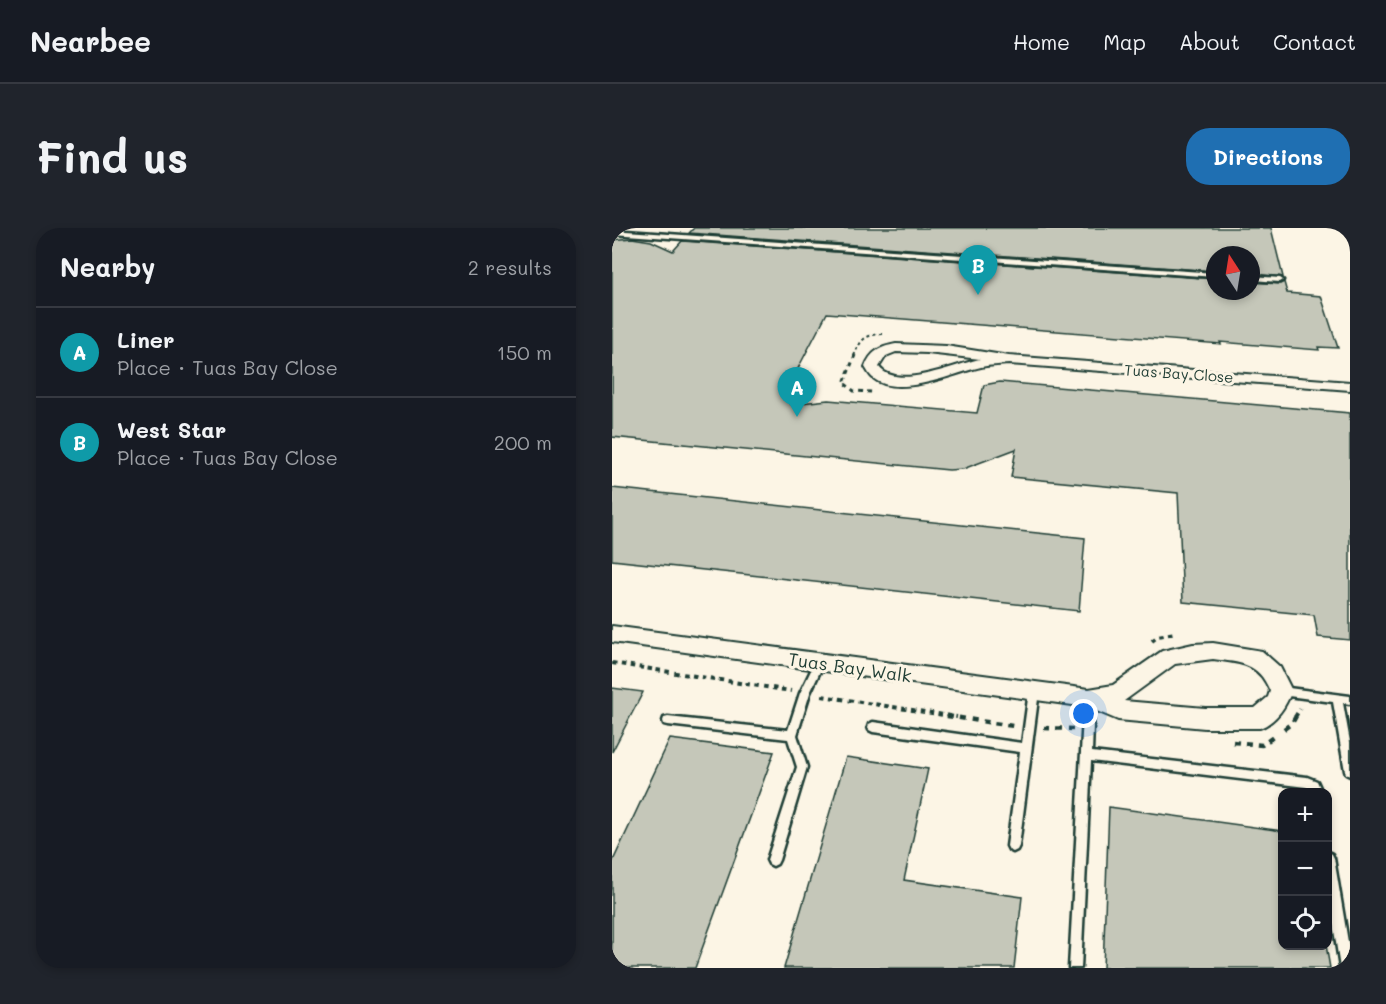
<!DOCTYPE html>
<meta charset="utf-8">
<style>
body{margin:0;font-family:Mali,sans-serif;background:#20242c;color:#f1f3f6}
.controls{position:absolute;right:18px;bottom:18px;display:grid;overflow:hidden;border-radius:12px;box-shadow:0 3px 9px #0003}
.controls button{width:54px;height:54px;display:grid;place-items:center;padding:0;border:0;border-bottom:2px solid #363941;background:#171b24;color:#f1f3f6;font:30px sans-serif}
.compass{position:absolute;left:594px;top:18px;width:54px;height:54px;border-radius:50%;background:#171b24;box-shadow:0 3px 9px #0003;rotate:348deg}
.you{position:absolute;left:472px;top:486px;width:21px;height:21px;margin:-15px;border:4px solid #fff;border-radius:50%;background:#1a73e8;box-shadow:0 0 0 9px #1a73e833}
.badge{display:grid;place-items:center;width:39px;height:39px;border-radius:50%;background:#1f6fb2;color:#fff;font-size:20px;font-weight:700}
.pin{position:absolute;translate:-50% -50px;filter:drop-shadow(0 2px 3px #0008)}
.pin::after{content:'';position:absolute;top:32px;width:21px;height:18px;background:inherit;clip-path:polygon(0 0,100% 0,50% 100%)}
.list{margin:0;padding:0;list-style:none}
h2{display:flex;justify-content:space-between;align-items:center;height:78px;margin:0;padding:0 24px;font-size:26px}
h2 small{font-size:20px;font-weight:400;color:#9ea1a6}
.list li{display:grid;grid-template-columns:39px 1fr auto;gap:18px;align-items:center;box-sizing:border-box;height:90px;padding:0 24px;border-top:2px solid #363941}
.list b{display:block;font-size:22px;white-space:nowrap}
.list p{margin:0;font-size:20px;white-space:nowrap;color:#9ea1a6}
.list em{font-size:20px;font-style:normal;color:#9ea1a6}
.icon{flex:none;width:33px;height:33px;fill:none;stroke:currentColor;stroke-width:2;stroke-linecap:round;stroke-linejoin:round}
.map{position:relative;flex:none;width:738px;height:740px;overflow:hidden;border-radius:24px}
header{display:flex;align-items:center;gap:36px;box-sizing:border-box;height:84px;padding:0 30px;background:#171b24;border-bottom:2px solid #363941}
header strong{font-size:28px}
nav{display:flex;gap:33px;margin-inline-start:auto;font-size:21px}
.intro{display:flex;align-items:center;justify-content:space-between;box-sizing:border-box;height:144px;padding:0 36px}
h1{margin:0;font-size:42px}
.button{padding:15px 27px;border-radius:24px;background:#1f6fb2;color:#fff;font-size:21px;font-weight:700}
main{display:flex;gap:36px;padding:0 36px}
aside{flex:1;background:#171b24;border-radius:24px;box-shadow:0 3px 9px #0003}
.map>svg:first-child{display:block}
.building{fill:#c5c7b9;stroke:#1f3d34;stroke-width:1.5}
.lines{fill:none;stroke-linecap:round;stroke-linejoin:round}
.service-casing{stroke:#1f3d34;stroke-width:5}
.minor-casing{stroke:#1f3d34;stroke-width:4}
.path-far3{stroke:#1f3d34;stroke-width:2;stroke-dasharray:3 3;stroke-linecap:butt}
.path-far2{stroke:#1f3d34;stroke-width:3;stroke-dasharray:4 4;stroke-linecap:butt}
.path-far1{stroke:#1f3d34;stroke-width:4;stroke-dasharray:4.5 4.5;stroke-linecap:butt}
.path{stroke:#1f3d34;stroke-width:4.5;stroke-dasharray:6 6;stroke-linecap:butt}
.service{fill:#fcf5e5;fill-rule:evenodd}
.minor{fill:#fcf5e5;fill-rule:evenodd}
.labels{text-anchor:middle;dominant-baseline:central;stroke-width:6;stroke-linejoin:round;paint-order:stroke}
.far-street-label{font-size:15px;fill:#1f3d34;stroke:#fcf5e5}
.street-label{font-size:18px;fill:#1f3d34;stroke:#fcf5e5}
</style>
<header>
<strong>Nearbee</strong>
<nav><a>Home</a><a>Map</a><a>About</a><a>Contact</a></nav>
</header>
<div class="intro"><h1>Find us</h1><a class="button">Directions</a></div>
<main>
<aside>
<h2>Nearby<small>2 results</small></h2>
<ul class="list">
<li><span class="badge" style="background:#0f9aa8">A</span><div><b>Liner</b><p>Place · Tuas Bay Close</p></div><em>150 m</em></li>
<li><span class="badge" style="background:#0f9aa8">B</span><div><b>West Star</b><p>Place · Tuas Bay Close</p></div><em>200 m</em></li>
</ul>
</aside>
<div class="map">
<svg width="738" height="740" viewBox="0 0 738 740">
<rect width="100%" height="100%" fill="#fcf5e5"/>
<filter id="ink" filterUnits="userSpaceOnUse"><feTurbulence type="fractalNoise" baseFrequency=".0167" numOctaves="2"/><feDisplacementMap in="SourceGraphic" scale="12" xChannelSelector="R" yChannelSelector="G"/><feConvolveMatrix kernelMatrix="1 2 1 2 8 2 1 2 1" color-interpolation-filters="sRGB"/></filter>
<g filter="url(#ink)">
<path class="building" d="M82,0h577l12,49 -32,-3v-19h-36v16l-526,-38z
M20,10l19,3 22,10 9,-10 533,38v12h36v-9l29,2 4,-2 3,11 34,3 17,52 -20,-1 1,3 -99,-8 1,2 -394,-31 -44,84 11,1 -3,6 37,-4 149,13 7,-28 16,-3 350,31v227l-32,-3 -4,-22 -131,-13 -5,-109 -167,-16 5,-28 -53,20 -14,1 -337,-33v-197z
M0,260l473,50 -6,73 -467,-51z
M0,460l31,4 -31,60z
M58,511l104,13 -79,216h-83v-105z
M234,529l82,12 -24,111 118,17 -8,71h-230z
M497,579l173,24v114h44l4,23h-227z"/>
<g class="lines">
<defs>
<path id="service" d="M0,2l603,43v4l-603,-43z
M639,48l29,2 3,2 -3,2 -29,-2z
M207,431l3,1 2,3 -14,30 -13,42 10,32 -28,93 -2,4 -4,2 -4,-2 -2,-4 30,-93 -9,-28 -120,-14 -4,-1 -1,-3 1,-3 4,-1 120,13 12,-37 16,-33z
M422,459l4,1 1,3 -20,155 -2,4 -4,2 -4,-2 -2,-4 13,-94 -147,-20 -4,-2 -1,-3 1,-3 4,-2 149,21 7,-52 1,-3z
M669,459l69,9v8l-7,-1 7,39v34l-4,-2 -1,-3 -12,-69 -52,-7 -4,-1 -1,-3 1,-3z
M477,466l4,1 1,3 -2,54 215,25 10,4 5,11h-11l-2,-3 -3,-2 -215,-26 -10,207h-12l15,-270 1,-3z
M716,624l4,2 2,4 16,96v14h-10l-12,-76z"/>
<path id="minor" d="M284,116l50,2 63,10 341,26v8l-341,-26c-9,1 -19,1 -28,3 -26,6 -84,32 -108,11 -3,-2 -6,-8 -8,-11 6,-16 15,-20 31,-23zM284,124l31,1 53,6c-24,5 -83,32 -101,8l7,-11z
M0,398l477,63 24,-4 49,-34 31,-7 20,-1 49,8 18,16 12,24c-7,16 -15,30 -32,37h-55l-87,-8 -31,-13 -475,-65zM601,431c28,4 45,3 57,32l-2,6 -13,11h-50l-81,-7 51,-37z"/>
</defs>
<use href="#service" class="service-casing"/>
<use href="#minor" class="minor-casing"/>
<path class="path-far3" d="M242,128c7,-17 10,-21 29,-22"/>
<path class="path-far2" d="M243,127l-11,28 10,8 18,1"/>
<path class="path-far1" d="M540,413l6,-5 17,-3
M0,435l179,28
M210,468l135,21
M683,489l5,-8"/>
<path class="path" d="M335,488l66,10
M432,500l29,1
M672,501l8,-6 4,-7
M621,514l29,3 11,-8"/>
<use href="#service" class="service"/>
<use href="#minor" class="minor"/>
</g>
</g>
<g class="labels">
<g class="far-street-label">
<text transform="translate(567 145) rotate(4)">Tuas Bay Close</text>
</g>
<g class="street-label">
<text transform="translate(238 439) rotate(8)">Tuas Bay Walk</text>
</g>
</g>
</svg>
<div class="controls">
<button>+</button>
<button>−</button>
<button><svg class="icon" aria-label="locate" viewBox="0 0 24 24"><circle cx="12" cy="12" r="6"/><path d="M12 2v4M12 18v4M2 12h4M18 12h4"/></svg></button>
</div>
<svg class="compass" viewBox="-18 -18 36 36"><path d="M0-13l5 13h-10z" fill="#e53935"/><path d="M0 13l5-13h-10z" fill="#9ea1a6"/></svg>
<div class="you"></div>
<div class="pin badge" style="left:185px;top:189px;background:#0f9aa8">A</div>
<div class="pin badge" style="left:366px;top:67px;background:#0f9aa8">B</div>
</div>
</main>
